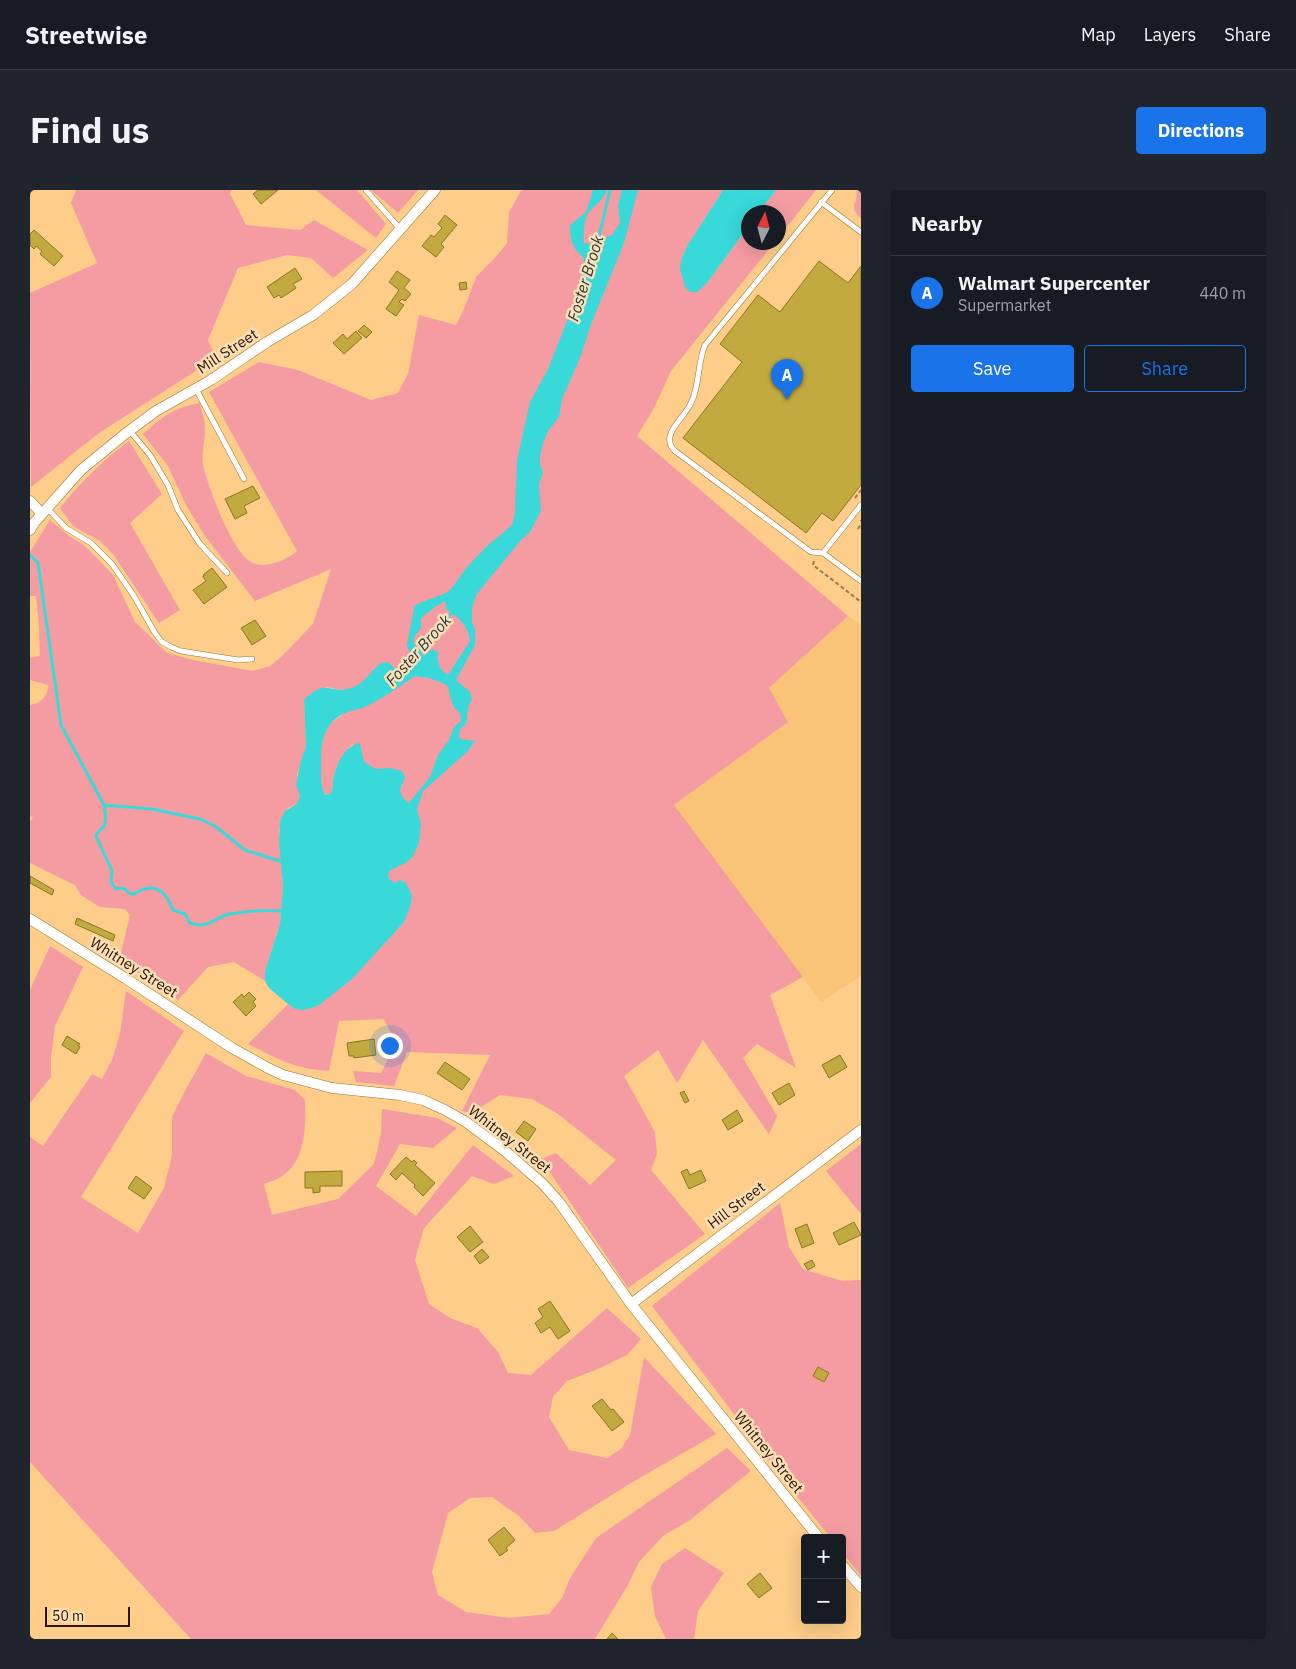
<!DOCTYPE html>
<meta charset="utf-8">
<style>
body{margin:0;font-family:"IBM Plex Sans",sans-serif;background:#20242c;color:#f1f3f6}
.controls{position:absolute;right:15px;bottom:15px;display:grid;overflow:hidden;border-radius:5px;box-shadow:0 5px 20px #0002}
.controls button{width:45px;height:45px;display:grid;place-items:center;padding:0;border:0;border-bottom:1px solid #363941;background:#171b24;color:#f1f3f6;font:25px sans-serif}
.compass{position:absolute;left:711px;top:15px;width:45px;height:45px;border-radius:50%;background:#171b24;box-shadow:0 5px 20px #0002;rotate:6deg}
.scale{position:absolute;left:15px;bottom:12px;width:85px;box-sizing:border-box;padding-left:5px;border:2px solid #281600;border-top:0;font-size:14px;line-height:18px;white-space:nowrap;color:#281600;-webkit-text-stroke:4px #fcdeb7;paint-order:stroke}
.you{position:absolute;left:359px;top:855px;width:18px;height:18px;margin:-12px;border:4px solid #fff;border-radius:50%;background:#1a73e8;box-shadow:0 0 0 8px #1a73e833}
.badge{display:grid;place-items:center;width:32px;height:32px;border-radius:50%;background:#1a73e8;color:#fff;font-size:16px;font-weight:700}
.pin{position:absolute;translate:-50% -41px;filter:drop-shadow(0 1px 2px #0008)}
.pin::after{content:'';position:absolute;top:26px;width:18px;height:15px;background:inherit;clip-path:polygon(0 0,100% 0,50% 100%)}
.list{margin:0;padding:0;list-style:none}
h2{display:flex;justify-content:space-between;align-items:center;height:65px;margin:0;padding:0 20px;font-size:21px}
h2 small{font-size:16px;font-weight:400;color:#9ea1a6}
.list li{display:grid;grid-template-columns:32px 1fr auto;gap:15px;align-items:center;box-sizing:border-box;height:75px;padding:0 20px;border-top:1px solid #363941}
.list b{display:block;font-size:19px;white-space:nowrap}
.list p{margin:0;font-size:16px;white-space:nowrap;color:#9ea1a6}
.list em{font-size:16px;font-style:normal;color:#9ea1a6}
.actions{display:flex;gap:10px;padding:15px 20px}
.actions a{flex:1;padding:11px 0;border:1px solid #1a73e8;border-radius:5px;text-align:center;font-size:18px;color:#1a73e8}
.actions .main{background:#1a73e8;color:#fff}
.map{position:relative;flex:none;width:831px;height:1449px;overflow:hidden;border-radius:5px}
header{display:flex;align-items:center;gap:30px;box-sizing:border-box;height:70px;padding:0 25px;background:#171b24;border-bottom:1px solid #363941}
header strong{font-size:24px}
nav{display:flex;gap:28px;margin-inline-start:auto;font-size:18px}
.intro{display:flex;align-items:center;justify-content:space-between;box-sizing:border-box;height:120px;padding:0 30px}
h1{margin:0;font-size:35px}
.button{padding:12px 22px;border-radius:5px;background:#1a73e8;color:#fff;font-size:18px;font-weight:700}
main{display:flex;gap:30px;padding:0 30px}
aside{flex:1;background:#171b24;border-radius:5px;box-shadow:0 5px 20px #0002}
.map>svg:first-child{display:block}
.built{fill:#f9c478}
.green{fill:#f49ca2}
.water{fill:#39d8d9;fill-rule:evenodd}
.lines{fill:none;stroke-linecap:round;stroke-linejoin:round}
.stream{stroke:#39d8d9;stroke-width:3}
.building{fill:#c2a940;stroke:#897623}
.lane-casing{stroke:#9f732d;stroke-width:6}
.street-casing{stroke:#9f732d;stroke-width:11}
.path{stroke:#9c7a4b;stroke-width:2;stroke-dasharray:4 2.5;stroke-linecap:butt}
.lane{stroke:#fff;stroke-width:5}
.street{stroke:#fff;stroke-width:10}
.labels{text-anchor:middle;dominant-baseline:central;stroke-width:5;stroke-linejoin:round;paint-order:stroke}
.street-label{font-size:15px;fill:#281600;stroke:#fcdeb7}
.water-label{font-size:16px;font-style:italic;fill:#224242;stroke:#fcdeb7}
</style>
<header>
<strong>Streetwise</strong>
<nav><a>Map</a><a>Layers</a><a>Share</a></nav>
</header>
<div class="intro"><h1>Find us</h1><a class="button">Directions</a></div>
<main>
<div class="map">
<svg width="831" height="1449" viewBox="0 0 831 1449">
<rect width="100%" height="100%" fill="#fdcd89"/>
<path class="built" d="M818,426l13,9v351l-40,26 -147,-197 114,-83 -19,-34z"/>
<path class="green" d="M46,0h155l-1,4 16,31 54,5 14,-10 54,30 -35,28 -22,-20 -24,-3 -49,13 -30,72 8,18 -117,75 -68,54 -1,-194 67,-30 -26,-60z
M286,0h41l29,34 -10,14z
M341,0h47l-20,23z
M494,0h199l-36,56 -6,14 26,23 41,-56v15l26,1 -103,128 -18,39 -16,26 211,180 -79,72 19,34 -114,83 129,172 -33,18 26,73 -39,-24 -14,14 34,58 -8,18 -66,-94 -26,43 -19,-33 -34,26 31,56 2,22 -6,16 54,64 -77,54 -87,-129 15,-6 34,32 26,-25 -58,-46 -26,-15 -32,-4 -28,18 -10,-2 28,-56 -83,-3 -13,34 -38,-4 -3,-11 28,2 15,-30 -12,-24 -45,2 -10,50c-35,-2 -51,-12 -81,-27l40,-40 7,5 23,-3 56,-52 30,-32 -18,-38 15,-88 -2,-6 4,-5 -37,-16 -13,-25c-9,8 -15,18 -19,31 -2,7 0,13 -4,19l-5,1c-7,-15 -6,-50 1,-66 4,-7 12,-10 17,-15 5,-6 7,-19 10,-26l-11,2 -16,-3 -22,13 2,47 -9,28 3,20 -3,9 -9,4 -9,21 4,56 -3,39 -15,47v10l-31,-19 -26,5 -30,33 -59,-39 11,-46 -5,-6 -25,-2 -19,-12 -6,-10 -45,-22v-41l3,-5 -3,-1v-111c11,-2 18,-8 18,-20l-18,-5v-22l10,-2 -1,-30 -3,-30h-6v-44l20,-32 19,16 16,10 28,29 22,47 32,31 26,7 60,11 17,-5 12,-10 31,-32 18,-55 -76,32 -50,-65 -19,-31 -18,-39 -25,-32c19,-17 30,-26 57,-31 1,7 4,15 5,22 1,13 -4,26 -2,39 4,21 29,88 48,98 13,8 36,-2 46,-11l-88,-159 50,-30 39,8 73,30 27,-7 10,-19 11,-59 37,10 8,-16 12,-32 19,-19 12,-15 2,-31 12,-21z
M746,0h40l-37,47 -1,-25h-19z
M827,0h4v29l-7,-9v-5l2,-3z
M99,251l33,53 -32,29 50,87 -21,13 -46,-69 -13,-13 -27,-15 -13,-18c22,-27 41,-46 69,-67z
M20,756l33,21 -28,59 -4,31v20l-21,26v-113z
M96,801l58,40 -103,166 57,36 26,-45 8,-33v-38l14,-28 20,-36 40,23 49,14 10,10c1,27 1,63 -26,78 -5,3 -11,4 -15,6l8,31 66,-16 36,-35 7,-30 1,-25 55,9 20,10 -24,20 -33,-4 -24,42 40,30 57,-71 41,31 -20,8 -22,-8 -48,52 -9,32 14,44 21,14 27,10 21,24 10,21 23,2 76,-67 34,31 -14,16 -27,13 -33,13 -14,16 -4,20 20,33 38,8 14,-9 9,-14 14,-78 72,77 -85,49 -77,48 -19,2 -16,-17 -27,-19 -22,1 -22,15 -16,59 6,23 28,17 43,6 40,-4 13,-16 8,-20 26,-40 131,-90 24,23 -61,49 -27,16 -24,26 -11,23 -33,54h-404l-161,-177v-325l13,9 49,-72 10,5 10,-19 8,-26z
M831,954v70l-35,-43z
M750,1013l9,44 14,22 39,12 19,-1v296l-19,-24v-14h-11l-44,-54 -135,-178z
M655,1358l39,25 -26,38 -4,28h-28l-11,-23 -4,-29 11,-23z"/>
<path class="water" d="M563,0h14c-6,12 -10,13 -18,22 -5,6 -6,23 -5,31l5,1 23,-9 8,-12 -2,-18 4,-15h16l-14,53 -34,84 -10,31 -18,41 -3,18 -11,14 -5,12 -3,13v8l3,9 -4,11 2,27 -11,21 -9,8 -45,55 -4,13v14l3,8v15l-19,35 14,12 2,8c-6,7 -4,16 -6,24l-6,5 -1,8 2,2 14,2 -8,11 -44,39 -6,19 4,14 -2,19 -6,13 -6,6 -18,9 -1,7 7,5 5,-3 6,3 6,12 -1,9 -7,18 -52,57 -34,27 -15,4 -8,-1 -7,-5 -19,-16 -4,-7v-10l15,-47 3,-39 -4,-43 1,-21 5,-10 12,-7 3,-9 -4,-10 5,-25 5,-13 -2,-47c23,-23 24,-5 47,-12 13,-3 20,-18 30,-25l7,-1 6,6 20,-1 -7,-22 7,-38 3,-3 29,-11 5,-4 16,-22 19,-20 26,-22 3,-12 2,-53 13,-58 18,-33 21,-53 14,-46 1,-12c-12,-10 -14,-17 -14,-33l16,-13zM415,411l1,8c13,9 22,16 24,32l-22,34c-9,-6 -11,-12 -10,-23l-6,-3 -8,7 -11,-14 2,-6 6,-8v-10l14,-11zM385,486l14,2 18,7c4,10 3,22 13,28l1,8 -7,6 -5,13 -11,15 -8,22 -21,26c-13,-11 -9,-12 -4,-26l-3,-6 -12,-3 -14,1 -12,-7 -4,-19c-15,3 -22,18 -26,32 -2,7 0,13 -4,19l-5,1c-5,-11 -4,-23 -4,-35 0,-19 4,-37 22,-46 7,-4 15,-4 22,-7 18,-9 34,-20 50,-31z
M693,0h53l-17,22h-11v15l-41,56 -10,9h-7l-5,-5 -5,-18 1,-9 6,-14z"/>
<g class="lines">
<path class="stream" d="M567,55l13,-55
M0,365l8,8 23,162 43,80 48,4 48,10 15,7 30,24 38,12
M387,463l37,-43
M372,480l11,-12
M74,615c1,6 3,15 0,21 -3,5 -6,4 -8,10l16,35 -1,11 5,7 7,-1c3,2 6,6 10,6 3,-1 8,-4 11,-5 17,-5 24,9 29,21l12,4 5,9c19,7 24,-6 40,-9 17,-3 34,-4 51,-3"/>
</g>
<path class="building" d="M228,0h20l-17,14 -8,-10z
M415,25l12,10 -16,19 3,3 -8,10 -14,-11 9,-11 3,2 8,-9 -4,-4z
M4,40l29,26 -9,10 -14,-12 2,-3 -6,-5 -2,3 -4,-4v-11z
M789,71l29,22 13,-17v219l-28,36 -11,-8 -16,20 -123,-95 59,-76 -22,-18 38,-49 22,17z
M265,78l7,11 -9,5 3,4 -15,10 -2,-3 -5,3 -7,-11z
M367,81l13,9 -6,8 7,6 -6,7 -3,-2 -3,3 5,3 -8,11 -10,-7 13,-19 -10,-8z
M436,92l1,7 -7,1 -1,-7z
M334,135l8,7 -6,6 -8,-7z
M326,141l6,7 -18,16 -11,-11 10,-9 4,5z
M223,296l7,12 -16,8 3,7 -12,6 -10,-20z
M182,378l15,19 -23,17 -11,-14 13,-9 -3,-4 1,-3z
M225,430l11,16 -14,9 -11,-17z
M0,686l24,14 -2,5 -22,-12z
M47,728l38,17 -2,6 -38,-17z
M219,802l7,7 -3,3 3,4 -10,10 -13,-14 9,-8 2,3z
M37,846l13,8 -2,2 2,1 -4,7 -14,-9z
M344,849l2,16 -22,3v-2h-5l-2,-13z
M810,865l7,12 -18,11 -7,-13z
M415,872l25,17 -8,11 -25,-17z
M759,893l6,12 -16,10 -7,-12z
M654,901l5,10 -4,2 -5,-10z
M707,920l6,11 -15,9 -6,-10z
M494,931l12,8 -8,12 -12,-9z
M376,967l6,5 2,-2 3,3 -2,2 20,18 -12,13 -9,-9 1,-2 -13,-12 -6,7 -6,-6z
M657,979l3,6 11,-5 5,11 -17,8 -8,-17z
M312,981v15h-22v6l-7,1v-5h-8v-16z
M106,986l16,12 -8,11 -16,-11z
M824,1032l7,13 -22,10 -6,-12z
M777,1034l7,19 -12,5 -7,-19z
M440,1036l13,16 -13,10 -13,-15z
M452,1059l7,8 -9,7 -6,-8z
M782,1070l3,6 -7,4 -4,-6z
M520,1111l20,30 -12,8 -8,-12 -9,6 -6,-10 8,-6 -5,-8z
M788,1177l11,6 -5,9 -11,-6z
M572,1209l9,11 2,-1 11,13 -12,9 -20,-25z
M474,1337l11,13 -9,8 2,2 -8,6 -12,-16z
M730,1383l12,15 -13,10 -12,-14z
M582,1443l6,6h-11z"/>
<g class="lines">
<defs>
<path id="lane" d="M336,0l34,39
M802,0l-127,155c-8,19 -5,42 -15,60 -7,14 -31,31 -15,46l136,101 12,1 38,28
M791,12l40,30
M166,199l48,90
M100,241l20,24 18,30 10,25 22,34 27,29
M17,318l19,20 25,15 21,21 22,32 21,37 7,9 9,5 10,4 57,9 14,-1
M793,363l38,-48"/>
<path id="street" d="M0,311l12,13
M0,340l4,-7 47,-53 44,-36 31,-23 55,-31 56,-38 46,-27 39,-31 83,-94
M0,729l95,59 107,70 36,20 15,7 49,13 68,7 23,5 22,10 21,12 39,29 38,33 16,18 72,102 188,234
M601,1114l230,-174
M812,1375l19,22"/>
</defs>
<use href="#lane" class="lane-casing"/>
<use href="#street" class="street-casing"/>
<path class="path" d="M825,308l6,-8
M831,330v1
M828,339l3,-5
M784,371l-1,4 48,37"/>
<use href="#lane" class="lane"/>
<use href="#street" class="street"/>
</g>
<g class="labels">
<g class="street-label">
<text transform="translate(197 161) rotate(-33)">Mill Street</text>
<text transform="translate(104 777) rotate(32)">Whitney Street</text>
<text transform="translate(480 949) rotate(38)">Whitney Street</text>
<text transform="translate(706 1015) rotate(-37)">Hill Street</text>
<text transform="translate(739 1262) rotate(51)">Whitney Street</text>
</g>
<g class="water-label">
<text transform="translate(555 88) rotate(-73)">Foster Brook</text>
<text transform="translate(388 460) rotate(-48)">Foster Brook</text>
</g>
</g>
</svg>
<div class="controls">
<button>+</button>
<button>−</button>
</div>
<svg class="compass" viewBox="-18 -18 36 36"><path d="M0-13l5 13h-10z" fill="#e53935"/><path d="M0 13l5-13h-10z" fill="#9ea1a6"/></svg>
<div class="scale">50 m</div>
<div class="you"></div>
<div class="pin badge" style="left:757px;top:210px">A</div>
</div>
<aside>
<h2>Nearby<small></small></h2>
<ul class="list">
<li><span class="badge">A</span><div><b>Walmart Supercenter</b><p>Supermarket</p></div><em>440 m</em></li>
</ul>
<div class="actions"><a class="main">Save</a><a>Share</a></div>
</aside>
</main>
